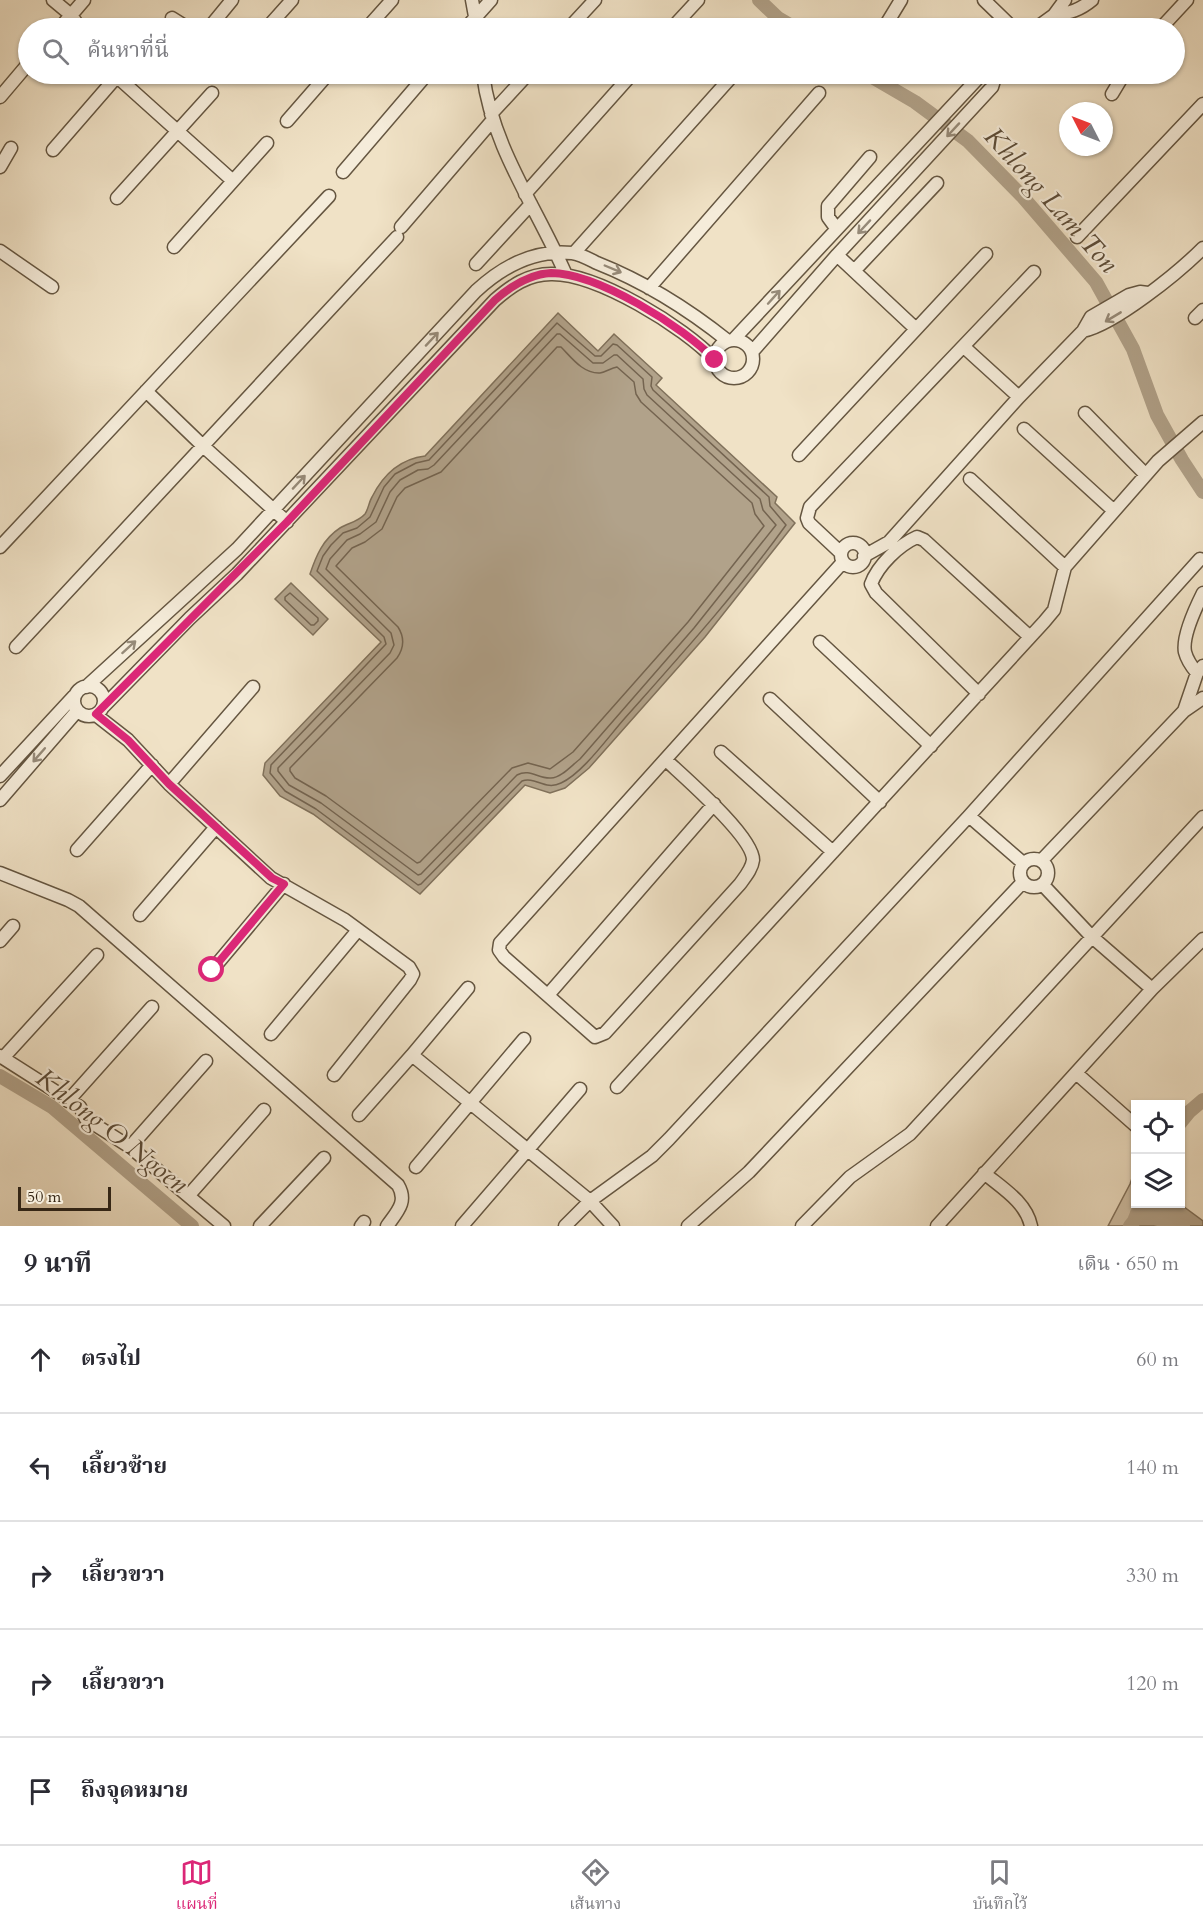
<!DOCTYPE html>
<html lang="th">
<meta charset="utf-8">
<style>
body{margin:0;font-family:Cardo,"Noto Serif Thai",serif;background:#f2f2f3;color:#2b2b33}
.controls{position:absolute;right:18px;bottom:18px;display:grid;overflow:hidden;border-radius:0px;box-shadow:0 2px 4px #0004}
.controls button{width:54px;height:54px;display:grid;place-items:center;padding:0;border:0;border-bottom:2px solid #e1e1e2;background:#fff;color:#2b2b33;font:30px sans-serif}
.compass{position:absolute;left:1059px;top:102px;width:54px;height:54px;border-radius:50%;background:#fff;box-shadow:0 2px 4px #0004;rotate:312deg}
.scale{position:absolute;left:18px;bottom:15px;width:93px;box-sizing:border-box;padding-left:6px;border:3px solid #372715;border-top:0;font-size:16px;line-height:21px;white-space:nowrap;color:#372715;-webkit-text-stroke:4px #f5ecda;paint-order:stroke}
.stop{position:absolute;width:18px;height:18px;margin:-14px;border:4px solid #db2777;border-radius:50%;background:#fff}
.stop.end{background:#db2777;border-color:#fff;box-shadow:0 2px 6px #0008}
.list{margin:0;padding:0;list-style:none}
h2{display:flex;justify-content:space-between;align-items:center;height:78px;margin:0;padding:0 24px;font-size:26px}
h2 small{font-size:20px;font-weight:400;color:#7c7c81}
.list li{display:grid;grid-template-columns:39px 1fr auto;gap:18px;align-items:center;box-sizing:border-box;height:108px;padding:0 24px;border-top:2px solid #e1e1e2}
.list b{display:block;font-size:22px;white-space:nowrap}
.list em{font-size:20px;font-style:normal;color:#7c7c81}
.icon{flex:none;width:33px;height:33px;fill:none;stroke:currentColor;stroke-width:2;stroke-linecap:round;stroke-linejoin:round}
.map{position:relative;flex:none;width:1203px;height:1226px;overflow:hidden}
.search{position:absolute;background:#fff;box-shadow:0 2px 4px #0004;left:18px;right:18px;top:18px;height:66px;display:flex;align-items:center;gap:15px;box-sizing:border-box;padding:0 21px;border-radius:33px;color:#7c7c81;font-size:22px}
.sheet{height:618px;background:#fff}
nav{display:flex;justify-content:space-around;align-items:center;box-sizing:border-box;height:84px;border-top:2px solid #e1e1e2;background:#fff;font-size:16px;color:#7c7c81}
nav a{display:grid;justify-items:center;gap:3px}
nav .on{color:#db2777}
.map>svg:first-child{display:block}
.green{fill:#d1c2a8;stroke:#84745e;stroke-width:1.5}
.water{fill:#b1a28a;stroke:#80715b;stroke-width:1.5}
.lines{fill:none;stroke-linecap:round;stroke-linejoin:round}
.shore{stroke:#746450;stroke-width:1.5}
.canal{stroke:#b1a28a;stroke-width:14}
.minor-casing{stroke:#655641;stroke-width:15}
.minor{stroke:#f5ecda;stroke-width:12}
.oneway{stroke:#968a78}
.route{stroke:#db2777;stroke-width:8}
.labels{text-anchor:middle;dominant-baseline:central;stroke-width:4.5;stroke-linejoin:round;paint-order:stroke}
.water-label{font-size:27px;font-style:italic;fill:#5c4c38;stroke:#f5ecda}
</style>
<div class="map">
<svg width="1203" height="1226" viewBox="0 0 1203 1226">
<rect width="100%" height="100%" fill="#f0e2c6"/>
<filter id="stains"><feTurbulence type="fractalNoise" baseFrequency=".00333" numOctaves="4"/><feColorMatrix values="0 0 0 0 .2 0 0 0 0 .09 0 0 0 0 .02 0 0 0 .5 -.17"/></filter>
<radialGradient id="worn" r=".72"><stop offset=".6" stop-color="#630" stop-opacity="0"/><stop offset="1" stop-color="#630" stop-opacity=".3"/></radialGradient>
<path class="green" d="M1135,1170l1,34h9l-10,22h-27l22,-42z"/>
<path class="water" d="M558,313l40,38 16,-17 48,44 -6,7 121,112 -2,6 20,20 -90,114 -116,131 -24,20 -15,5 -25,-8 -105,109 -107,-80 -33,-18 -17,-21 2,-12 116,-121 -71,-68c6,-18 13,-35 30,-46 8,-5 18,-6 25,-14 3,-4 4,-12 7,-17 11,-22 28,-38 53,-41z
M291,583l37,36 -15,16 -38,-36z
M1145,1204h35l23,17v5h-68z"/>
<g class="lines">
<path class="shore" d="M557,323l38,33h6l12,-12 4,1 35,32 -1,9 2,4 116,107 1,9 16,19c-49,68 -106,131 -161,193 -17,19 -42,55 -64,65 -16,8 -26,-7 -39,-2l-101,103 -3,1 -102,-76 -31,-18 -15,-18 1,-8 115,-121 -2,-7 -67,-66 6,-15 8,-11 12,-12 14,-5 13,-11 14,-30 11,-13 21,-11 13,-3z
M557,334h3l33,29h10l11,-8h3l26,24 1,10 3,6 113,104 3,11 13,15 -82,103 -114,131c-8,6 -19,19 -29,19 -13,1 -21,-10 -34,-3l-96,99 -3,1 -97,-72 -32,-18 -11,-14v-3l112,-115 4,-8 -3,-12 -65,-64 4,-10 17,-19 13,-6 16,-12 14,-30 10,-12 18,-10 10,-1 6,-4z
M557,347h4c10,10 22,27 39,26 6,-1 11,-5 17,-6l17,15 2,12 5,8 111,101 3,11 9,12 -76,96 -115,130 -23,17 -22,-6 -16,5 -92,94 -3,1 -91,-67 -31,-18 -5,-7v-3l107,-110c7,-10 8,-20 1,-31l-62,-61 16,-18 13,-6 17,-13 15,-32 8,-9 36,-16z
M290,593l28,25v3l-4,4h-3l-26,-25v-3z"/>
<path class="canal" d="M759,0l19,18 17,10
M867,74l48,28 53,39 54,55 74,86 37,67 24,66 25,45 21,32
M0,1076l52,31 140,119
M1180,1123l9,-11 14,-12
M1137,1213l46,13
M1130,1226l4,-5 7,-17"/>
<defs>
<path id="minor" d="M53,0l18,15 9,13
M472,0l4,22
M984,0l29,28
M1054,15c16,-2 26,-5 38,-15
M172,18l16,10
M887,23l14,-23
M60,28l24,-28
M209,28l23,-28
M267,28l25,-28
M367,28l25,-28
M466,28l25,-28
M569,28l26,-28
M672,28l26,-28
M1036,28l18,-13 11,-15
M1161,28l26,-28
M114,74l119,107
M483,74c9,73 54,134 83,201
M1112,94l12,-20
M0,97l28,-33
M491,114l37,-40
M287,121l41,-47
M53,150l66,-76
M0,167l11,-19
M343,172l84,-98
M525,194l107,-120
M117,198l95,-105
M401,227l91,-106
M836,228l-8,-11v-11l42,-49
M1077,237l126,-133
M174,247l93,-104
M0,251l52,36
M574,253l160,-179
M837,255l79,74
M476,264l55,-60
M854,271l83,-88
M649,288l170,-195
M1195,318l8,-8
M1083,331c32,-7 95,-58 120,-83
M734,339l248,-265
M715 359a19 19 0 1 1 38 0a19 19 0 1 1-38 0Z
M964,347l55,50
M752,352l85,-97 155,-168 4,-13
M146,391l57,55 84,76
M1085,413l61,62
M1024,429l90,82
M799,455l187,-201
M970,479l95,88
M841 555a12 12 0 1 1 24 0a12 12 0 1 1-24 0Z
M0,547l329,-351
M841,553l-32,-30 -2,-5 3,-11 224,-235
M864,556l25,-14 130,-145 64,-66 8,-14 38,-22 11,-3 8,1
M820,642l111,104
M16,647l381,-410
M1197,673c-5,-6 -10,-13 -12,-21 -3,-15 11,-45 18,-59
M74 701a15 15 0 1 1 30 0a15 15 0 1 1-30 0Z
M86,687l151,-138 239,-258c26,-24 59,-42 96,-38 8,1 17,6 25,10 48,19 91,46 131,78
M979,694l-103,-101 -5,-9c7,-19 28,-39 46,-47l7,3 106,97
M770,699l110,103
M103,707l87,-89 47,-44 258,-274c16,-14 33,-26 56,-26 46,-1 133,53 164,86
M1184,711l19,-13
M96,715l32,25 41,44 102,94 74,42 64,47 4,7 -3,6 -76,95
M721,752l112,100
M666,760c18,17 87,76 87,100 -1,9 -8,17 -13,24l-135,149 -10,4 -91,-80 -5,-7 1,-7 343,-381
M0,776l74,-80
M169,784l84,-97
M0,800l77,-89
M969,816l54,47
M77,850l75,-85
M1020 873a14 14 0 1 1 28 0a14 14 0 1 1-28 0Z
M1041,861l143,-150 13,-38 6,-7
M0,873l68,27 11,6 319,279c10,17 -1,27 -11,41
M1043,885l48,51 61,53
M140,915l76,-88
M0,941l13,-15
M212,970l72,-86
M468,988l-56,67 178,146 23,25
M548,995l166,-191
M271,1034l87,-104
M0,1056l80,51 6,12 44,28 94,79
M3,1058l94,-103
M1076,1073l60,53
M617,1087l427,-465 10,-12 11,-43 93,-106 45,-39
M68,1101l84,-94
M359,1115l53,-60
M130,1147l76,-86
M416,1167l108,-128
M984,1173c18,15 42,29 47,53
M189,1195l75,-85
M260,1226l64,-68
M361,1226l3,-4
M462,1226l118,-137
M565,1226l25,-25 62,-45 17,-17 300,-323 231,-257
M688,1226l61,-54 274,-290
M802,1226l48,-49 60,-43 293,-317
M937,1226l215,-237 51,-50"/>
</defs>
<use href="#minor" class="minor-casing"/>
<use href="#minor" class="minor"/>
</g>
<defs><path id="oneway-shaft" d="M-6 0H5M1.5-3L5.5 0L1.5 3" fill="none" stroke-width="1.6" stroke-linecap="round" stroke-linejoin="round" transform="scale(1.5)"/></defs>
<g class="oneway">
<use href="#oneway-shaft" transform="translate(953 130) rotate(133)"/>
<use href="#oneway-shaft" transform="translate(864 227) rotate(133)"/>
<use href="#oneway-shaft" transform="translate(613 269) rotate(23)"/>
<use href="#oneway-shaft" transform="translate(774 297) rotate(-48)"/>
<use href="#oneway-shaft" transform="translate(1113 317) rotate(149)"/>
<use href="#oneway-shaft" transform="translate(432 339) rotate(-47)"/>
<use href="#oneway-shaft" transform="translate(299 482) rotate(-47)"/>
<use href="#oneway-shaft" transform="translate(129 647) rotate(-42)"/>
<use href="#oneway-shaft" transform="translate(39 755) rotate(131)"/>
</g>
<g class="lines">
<path class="route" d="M212,970l72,-86 -12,-6 -103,-94 -41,-44 -32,-26 191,-192 208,-222c16,-14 34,-26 56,-27 46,0 133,54 164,87"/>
</g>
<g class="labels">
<g class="water-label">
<text transform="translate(1051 200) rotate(48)">Khlong Lam Ton</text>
<text transform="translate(112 1131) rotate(38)">Khlong O Ngoen</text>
</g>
</g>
<rect width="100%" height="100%" filter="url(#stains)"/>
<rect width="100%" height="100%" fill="url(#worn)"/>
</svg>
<div class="controls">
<button><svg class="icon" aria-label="locate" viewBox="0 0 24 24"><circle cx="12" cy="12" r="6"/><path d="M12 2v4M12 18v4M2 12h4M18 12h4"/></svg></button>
<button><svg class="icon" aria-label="layers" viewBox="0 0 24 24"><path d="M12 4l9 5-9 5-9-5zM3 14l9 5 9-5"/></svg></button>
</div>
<svg class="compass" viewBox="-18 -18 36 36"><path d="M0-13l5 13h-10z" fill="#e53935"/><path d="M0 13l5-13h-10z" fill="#7c7c81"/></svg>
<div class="scale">50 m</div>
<div class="stop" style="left:212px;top:970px"></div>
<div class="stop end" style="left:715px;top:360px"></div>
<div class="search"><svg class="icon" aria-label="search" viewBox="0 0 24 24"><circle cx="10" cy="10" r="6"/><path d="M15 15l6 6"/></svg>ค้นหาที่นี่</div>
</div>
<section class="sheet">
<h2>9 นาที<small>เดิน · 650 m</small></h2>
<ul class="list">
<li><svg class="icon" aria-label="ahead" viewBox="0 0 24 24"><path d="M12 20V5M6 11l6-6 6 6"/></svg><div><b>ตรงไป</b></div><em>60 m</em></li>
<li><svg class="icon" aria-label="left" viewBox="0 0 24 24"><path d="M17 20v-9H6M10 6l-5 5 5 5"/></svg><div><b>เลี้ยวซ้าย</b></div><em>140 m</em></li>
<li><svg class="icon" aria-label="right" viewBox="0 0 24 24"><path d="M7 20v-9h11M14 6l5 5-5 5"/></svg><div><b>เลี้ยวขวา</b></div><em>330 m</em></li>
<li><svg class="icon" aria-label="right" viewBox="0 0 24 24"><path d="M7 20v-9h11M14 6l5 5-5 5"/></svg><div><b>เลี้ยวขวา</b></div><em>120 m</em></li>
<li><svg class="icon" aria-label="arrive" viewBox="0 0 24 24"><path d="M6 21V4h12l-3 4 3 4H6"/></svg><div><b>ถึงจุดหมาย</b></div></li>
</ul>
</section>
<nav>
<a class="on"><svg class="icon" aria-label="map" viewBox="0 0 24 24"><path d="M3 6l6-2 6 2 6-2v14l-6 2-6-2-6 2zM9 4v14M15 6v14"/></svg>แผนที่</a>
<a><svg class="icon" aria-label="directions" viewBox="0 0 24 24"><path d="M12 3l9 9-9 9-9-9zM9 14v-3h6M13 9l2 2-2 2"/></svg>เส้นทาง</a>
<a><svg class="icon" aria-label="saved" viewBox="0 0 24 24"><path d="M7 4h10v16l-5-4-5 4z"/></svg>บันทึกไว้</a>
</nav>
